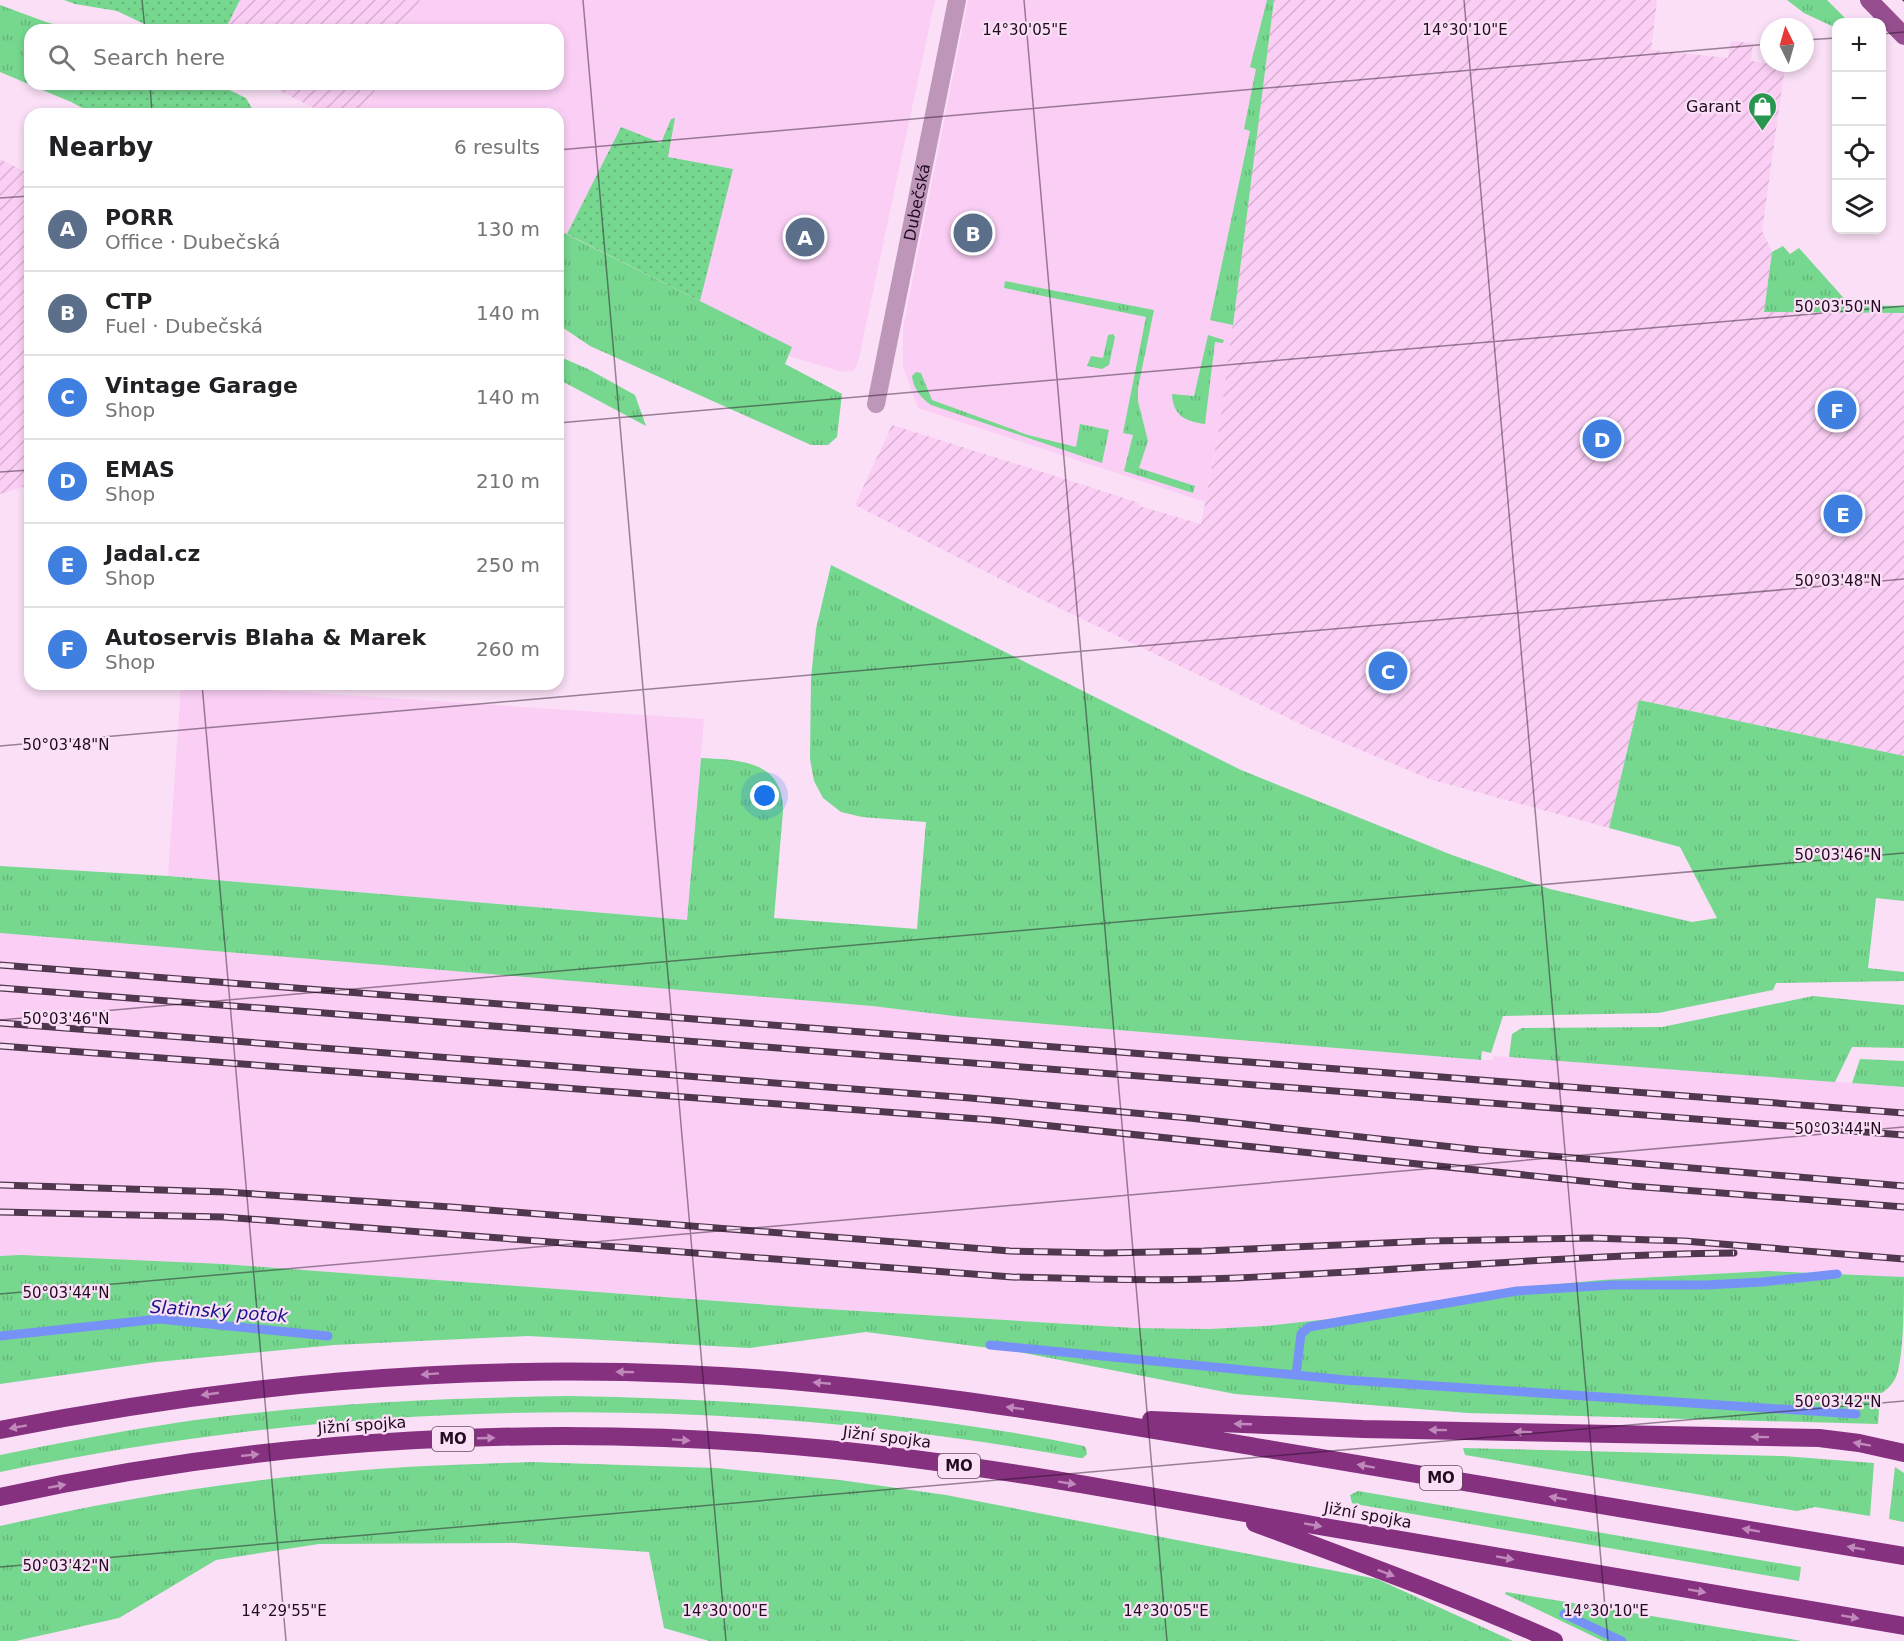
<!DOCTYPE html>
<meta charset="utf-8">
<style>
body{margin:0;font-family:"DejaVu Sans",sans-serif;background:#f2f2f2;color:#202124}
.controls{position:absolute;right:18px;top:18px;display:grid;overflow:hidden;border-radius:12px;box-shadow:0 3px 9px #0003}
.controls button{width:54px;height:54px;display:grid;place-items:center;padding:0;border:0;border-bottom:2px solid #e0e0e0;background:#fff;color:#202124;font:30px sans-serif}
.compass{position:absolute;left:1760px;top:18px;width:54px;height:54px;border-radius:50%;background:#fff;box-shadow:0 3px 9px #0003;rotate:355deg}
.you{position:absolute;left:765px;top:796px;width:21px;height:21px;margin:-15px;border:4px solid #fff;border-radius:50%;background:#1a73e8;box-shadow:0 0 0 9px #1a73e833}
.badge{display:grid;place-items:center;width:39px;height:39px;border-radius:50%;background:#29964f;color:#fff;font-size:20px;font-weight:700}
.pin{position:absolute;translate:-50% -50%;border:3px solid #fff;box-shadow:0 2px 6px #0006}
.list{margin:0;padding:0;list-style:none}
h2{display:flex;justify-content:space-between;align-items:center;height:78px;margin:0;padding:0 24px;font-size:26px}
h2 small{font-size:20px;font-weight:400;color:#757577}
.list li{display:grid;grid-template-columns:39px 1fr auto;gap:18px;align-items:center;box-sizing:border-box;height:84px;padding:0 24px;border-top:2px solid #e0e0e0}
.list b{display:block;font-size:22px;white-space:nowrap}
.list p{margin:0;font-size:20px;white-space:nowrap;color:#757577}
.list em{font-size:20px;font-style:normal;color:#757577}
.icon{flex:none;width:33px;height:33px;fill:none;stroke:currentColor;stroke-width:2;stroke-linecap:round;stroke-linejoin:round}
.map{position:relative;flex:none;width:1904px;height:1641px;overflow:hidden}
.search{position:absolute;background:#fff;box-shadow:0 3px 9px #0003;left:24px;top:24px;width:540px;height:66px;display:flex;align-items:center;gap:15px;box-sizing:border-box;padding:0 21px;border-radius:18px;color:#757577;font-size:22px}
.panel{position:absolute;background:#fff;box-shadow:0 3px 9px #0003;left:24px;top:108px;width:540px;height:582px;border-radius:18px}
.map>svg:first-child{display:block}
.built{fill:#fbcff5}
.industrial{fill:url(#industrial-furrows)}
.grass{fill:url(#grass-tufts)}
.garden{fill:url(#garden-dots)}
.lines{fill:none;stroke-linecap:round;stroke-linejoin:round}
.stream{stroke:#7792f6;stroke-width:9}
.minor{stroke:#be96b9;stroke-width:18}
.major{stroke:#964e8f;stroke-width:18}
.highway{stroke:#853180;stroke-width:18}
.tram{stroke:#4f374d;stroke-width:1.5}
.rail-casing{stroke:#4f374d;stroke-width:7}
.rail{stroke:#fadff6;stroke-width:4.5;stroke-dasharray:14;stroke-linecap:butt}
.oneway{fill:#c088bb}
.ticks{fill:none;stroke:#220b20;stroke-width:1.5;stroke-opacity:0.45}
.labels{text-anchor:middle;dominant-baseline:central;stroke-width:4.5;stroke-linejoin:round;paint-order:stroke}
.shield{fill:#fadff6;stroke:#634b60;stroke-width:1.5}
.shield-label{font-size:15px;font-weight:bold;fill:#220b20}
.poi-label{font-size:16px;fill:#220b20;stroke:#fadff6;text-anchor:end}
.street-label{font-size:16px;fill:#220b20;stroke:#fadff6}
.water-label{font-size:18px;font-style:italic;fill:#18158a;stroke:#fadff6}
.ticks-label{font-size:15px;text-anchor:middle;fill:#220b20;stroke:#fadff6;stroke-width:4.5;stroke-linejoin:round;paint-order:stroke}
</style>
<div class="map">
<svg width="1904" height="1641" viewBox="0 0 1904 1641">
<defs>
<pattern id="industrial-furrows" width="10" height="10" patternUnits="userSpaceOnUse" patternTransform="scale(1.5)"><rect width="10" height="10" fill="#fbcff5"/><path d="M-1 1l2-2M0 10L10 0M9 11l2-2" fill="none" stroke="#d7b0d2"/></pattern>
<pattern id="grass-tufts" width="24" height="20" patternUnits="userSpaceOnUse" patternTransform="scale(1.5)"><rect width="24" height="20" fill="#76d78f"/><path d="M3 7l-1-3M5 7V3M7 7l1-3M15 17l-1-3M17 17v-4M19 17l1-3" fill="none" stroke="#66b77b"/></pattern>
<pattern id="garden-dots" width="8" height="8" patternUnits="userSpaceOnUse" patternTransform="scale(1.5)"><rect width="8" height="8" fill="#76d78f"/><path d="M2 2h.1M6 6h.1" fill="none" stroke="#66b77b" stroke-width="1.8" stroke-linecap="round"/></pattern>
</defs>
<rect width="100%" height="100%" fill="#fadff6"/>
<path class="built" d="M420,0h515l-77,362 -4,8 -12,2 -53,-16 -89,-55 -142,-71v-116h-195l15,-30h180v-54h-153z
M968,0h306l-54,423 -15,79 -287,-94 -15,-41v-39z
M181,684l523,35 -17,201 -519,-44z
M0,933l872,73 90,11 519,43h12l1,-4 410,31v190l-137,-6 -166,9 -86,8 -186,31 -64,7 -56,3 -74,-1 -325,-20 -587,-44 -223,-8z"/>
<path class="industrial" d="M240,0h180l-15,30h-180z
M1274,0h383l-6,50 77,8 3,-17 22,2 -2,18 34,5 -23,165 10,21 -8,60 140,1v443l-265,-56 -30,128 -180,-49 -118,-50 -291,-140 -165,-84 37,-80 195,61 52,17v3l62,18 19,-101z
M266,84h112l-15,30h-37z
M0,159l30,15v311l-30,9z"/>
<path class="grass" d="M1267,0h7l-41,325 -23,-5 40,-189 -6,-2 12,-60 -6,-2z
M1787,0h40l22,22h-13v6l-32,-15z
M0,5l46,17 29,8h-45v54h51l-10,18 -71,-30z
M558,230l234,117 -7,17 57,30 -5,43 -9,8h-17l-221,-99 -31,-21z
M1783,246l7,8 9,-6 51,57 54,1v7l-140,-1 8,-60z
M1005,281l149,29 -16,78v13l10,40 -9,27 56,18 -2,7 -69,-22 9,-36 -10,-2 23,-116 -142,-29z
M1113,334l2,3 -6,28 -7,4 -15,-3 4,-10 12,2 5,-23z
M1208,335l16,5 -1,3 -8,-1 -10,82c-20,-3 -32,-8 -33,-30l22,2z
M558,356l30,13 47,26 11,31 -88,-47z
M916,372l5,1 11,27 96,35 48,12 4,-23 29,6 -7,33 -171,-58c-10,-7 -18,-17 -19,-29z
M831,565l410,205 211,85 98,34 142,33 25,-4 -37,-71 -71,-19 30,-128 265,56v145l-28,-3 -8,70 36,4v9l-128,2 -3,7 -115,23 -155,3 -12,37 -9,-2 -1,9 -519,-43 -90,-11 -872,-73v-67l168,10 519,44 14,-162c38,2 83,2 82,53l-9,107 143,11 9,-107 -64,-5 -21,-5 -18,-14 -9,-17 -4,-22 1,-81 5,-49z
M1813,996l91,9v43l-52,-1 -17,35 -326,-25 3,-23 10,-6 140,-1z
M1860,1059l44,2v26l-52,-4z
M20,1255l203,9 587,44 325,20 74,1 56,-3 64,-7 186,-31 86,-8 166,-9 137,6c0,24 0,80 -8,100 -4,8 -9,13 -16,17l-2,30 -411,-11 -232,-19 -216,-42 -153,-20 -116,16 -222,-12 -194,9 -178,17 -156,22v-128z
M567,1396c173,3 347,15 517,50l2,2 1,6 -4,4h-3c-358,-65 -724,-61 -1080,14v-17c58,-12 116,-23 175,-32 130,-19 261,-25 392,-27z
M1463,1448l320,8 91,7 -4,53 -55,-9 -18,4 -332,-56z
M531,1462l185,6 124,12 106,15 431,84 136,62h-804l-45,-13 -15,-76 -134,-9 -196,1 -103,16 -97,58 -103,23h-16v-115c124,-29 250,-48 377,-57 51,-4 103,-5 154,-7z
M1895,1467l9,6v49l-15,-3z
M1358,1491l443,76 -2,14 -444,-77 -3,-1 -2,-8z
M1506,1592l285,47 10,2h-198l-98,-47z"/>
<path class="garden" d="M64,0h176l-15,30h-68l-40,-19 -42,-7z
M81,84h136l29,14 9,16h-161l-23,-12z
M675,118l-7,39 65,12 -33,132 -133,-67 54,-107 40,16 10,-24z"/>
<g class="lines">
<path class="stream" d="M0,1336l159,-17 169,17
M990,1345l356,35 510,34
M1296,1375l5,-41 8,-7 208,-36 96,-6h93l56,-3 75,-8
M1564,1614l58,27"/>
<path class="minor" id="s1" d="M876,404l81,-404"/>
<path class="major" d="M1869,0l35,36"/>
<path class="highway" d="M1151,1420l212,9 456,9 40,5 45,10
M0,1430c229,-45 448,-66 682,-56 193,8 384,41 574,73 216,37 432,73 648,109
M0,1497c270,-60 552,-75 827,-48 163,16 325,48 486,76 197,34 394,67 591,101
M1255,1523c100,38 201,74 299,118"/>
<path class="tram" d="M1903,0l1,1"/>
<defs>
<path id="rail" d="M0,965l1904,148
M0,988l1904,147
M0,1023l970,75 219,20 291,32 424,36
M0,1046l993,74 638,66 273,21
M0,1185l225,7 226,15 559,44 95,2 99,-2 226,-10 161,-3 93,3 220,18
M0,1212l223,5 789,60c65,2 130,4 195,2 176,-6 351,-24 527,-26"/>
</defs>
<use href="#rail" class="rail-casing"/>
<use href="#rail" class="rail"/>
</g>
<defs><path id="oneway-solid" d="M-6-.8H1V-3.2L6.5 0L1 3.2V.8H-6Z" transform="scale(1.5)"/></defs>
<g class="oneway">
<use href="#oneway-solid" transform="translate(625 1372) rotate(-179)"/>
<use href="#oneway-solid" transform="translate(430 1374) rotate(176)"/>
<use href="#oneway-solid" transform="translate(822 1383) rotate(-175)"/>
<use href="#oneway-solid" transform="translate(210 1394) rotate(172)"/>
<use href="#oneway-solid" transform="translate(1015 1408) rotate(-172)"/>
<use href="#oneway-solid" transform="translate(1243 1424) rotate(-178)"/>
<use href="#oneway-solid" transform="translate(18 1427) rotate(170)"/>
<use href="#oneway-solid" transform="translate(1438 1430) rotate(-179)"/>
<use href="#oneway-solid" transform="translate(1523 1432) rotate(-179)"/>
<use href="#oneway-solid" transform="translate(1760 1437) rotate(-179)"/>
<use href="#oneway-solid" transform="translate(486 1438) rotate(-2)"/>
<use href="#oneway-solid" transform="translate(681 1440) rotate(4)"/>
<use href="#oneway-solid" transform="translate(1862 1444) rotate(-170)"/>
<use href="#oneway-solid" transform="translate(250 1455) rotate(-6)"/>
<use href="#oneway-solid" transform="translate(1366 1466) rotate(-170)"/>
<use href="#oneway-solid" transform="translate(1067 1483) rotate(9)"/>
<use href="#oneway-solid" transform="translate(57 1486) rotate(-11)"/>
<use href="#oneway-solid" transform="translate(1558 1498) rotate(-170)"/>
<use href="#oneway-solid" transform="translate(1313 1525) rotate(10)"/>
<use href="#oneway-solid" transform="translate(1751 1530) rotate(-170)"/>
<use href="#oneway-solid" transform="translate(1856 1548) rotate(-170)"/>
<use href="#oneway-solid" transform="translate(1505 1558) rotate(10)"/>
<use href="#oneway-solid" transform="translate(1386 1573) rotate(21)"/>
<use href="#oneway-solid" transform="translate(1697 1591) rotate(10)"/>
<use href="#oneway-solid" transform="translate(1850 1617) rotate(10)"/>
</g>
<path class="ticks" d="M142,0l3,30M583,0l143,1641M1024,0l143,1641M1464,0l144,1641M1882,34l22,-2M1805,40l31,-2M150,84l2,30M558,150l1211,-106M0,198l30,-2M558,423l1346,-117M0,472l30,-2M202,684l84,957M0,746l1904,-167M0,1020l1904,-167M0,1294l1904,-167M0,1567l1904,-166"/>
<defs>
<symbol id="shop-pin" viewBox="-11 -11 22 30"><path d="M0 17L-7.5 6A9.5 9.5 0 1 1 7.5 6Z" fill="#29964f" stroke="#fadff6"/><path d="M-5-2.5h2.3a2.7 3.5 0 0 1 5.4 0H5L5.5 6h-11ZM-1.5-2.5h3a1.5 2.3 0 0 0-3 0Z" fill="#fff"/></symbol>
</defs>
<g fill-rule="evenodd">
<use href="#shop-pin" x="1746" y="90" width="33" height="45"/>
</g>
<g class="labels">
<g class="shield">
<rect x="432" y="1427" width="42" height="24" rx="4.5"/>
<rect x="938" y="1454" width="42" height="24" rx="4.5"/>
<rect x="1420" y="1466" width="42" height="24" rx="4.5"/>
</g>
<g class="shield-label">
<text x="453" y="1439">MO</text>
<text x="959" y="1466">MO</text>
<text x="1441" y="1478">MO</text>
</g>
<g class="poi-label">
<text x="1741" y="106">Garant</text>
</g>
<g class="street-label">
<text stroke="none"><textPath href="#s1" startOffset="206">Dubečská</textPath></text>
<text transform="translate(362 1425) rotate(-4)">Jižní spojka</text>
<text transform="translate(887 1437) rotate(7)">Jižní spojka</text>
<text transform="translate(1368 1515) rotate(10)">Jižní spojka</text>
</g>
<g class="water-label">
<text transform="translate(219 1311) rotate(4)">Slatinský potok</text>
</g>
</g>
<g class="ticks-label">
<text x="1025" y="35">14°30'05"E</text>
<text x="1465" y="35">14°30'10"E</text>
<text x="1838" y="312">50°03'50"N</text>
<text x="1838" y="586">50°03'48"N</text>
<text x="66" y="750">50°03'48"N</text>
<text x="1838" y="860">50°03'46"N</text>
<text x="66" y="1024">50°03'46"N</text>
<text x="1838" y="1134">50°03'44"N</text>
<text x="66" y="1298">50°03'44"N</text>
<text x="1838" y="1407">50°03'42"N</text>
<text x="66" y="1571">50°03'42"N</text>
<text x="284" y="1616">14°29'55"E</text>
<text x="725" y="1616">14°30'00"E</text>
<text x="1166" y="1616">14°30'05"E</text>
<text x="1606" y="1616">14°30'10"E</text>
</g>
</svg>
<div class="controls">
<button>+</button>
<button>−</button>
<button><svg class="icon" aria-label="locate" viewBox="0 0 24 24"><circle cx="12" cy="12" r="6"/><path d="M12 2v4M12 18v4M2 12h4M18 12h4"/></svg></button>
<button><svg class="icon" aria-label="layers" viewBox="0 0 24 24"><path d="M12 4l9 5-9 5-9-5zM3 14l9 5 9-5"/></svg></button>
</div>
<svg class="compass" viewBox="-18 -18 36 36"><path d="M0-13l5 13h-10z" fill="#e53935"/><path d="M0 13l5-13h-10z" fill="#757577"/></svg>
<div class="you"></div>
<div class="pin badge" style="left:805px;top:237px;background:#5c6f8a">A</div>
<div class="pin badge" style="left:973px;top:233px;background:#5c6f8a">B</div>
<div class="pin badge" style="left:1388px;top:671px;background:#3f7fe0">C</div>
<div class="pin badge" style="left:1602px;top:439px;background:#3f7fe0">D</div>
<div class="pin badge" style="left:1843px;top:514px;background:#3f7fe0">E</div>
<div class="pin badge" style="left:1837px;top:410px;background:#3f7fe0">F</div>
<div class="search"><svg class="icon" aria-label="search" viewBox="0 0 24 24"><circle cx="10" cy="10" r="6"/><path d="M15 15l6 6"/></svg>Search here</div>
<section class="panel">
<h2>Nearby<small>6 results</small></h2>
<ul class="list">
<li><span class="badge" style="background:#5c6f8a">A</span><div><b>PORR</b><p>Office · Dubečská</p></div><em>130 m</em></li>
<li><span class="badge" style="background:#5c6f8a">B</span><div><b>CTP</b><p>Fuel · Dubečská</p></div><em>140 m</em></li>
<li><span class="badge" style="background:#3f7fe0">C</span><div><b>Vintage Garage</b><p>Shop</p></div><em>140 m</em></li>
<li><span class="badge" style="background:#3f7fe0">D</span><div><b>EMAS</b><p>Shop</p></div><em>210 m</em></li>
<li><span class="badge" style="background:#3f7fe0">E</span><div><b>Jadal.cz</b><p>Shop</p></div><em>250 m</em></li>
<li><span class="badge" style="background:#3f7fe0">F</span><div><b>Autoservis Blaha &amp; Marek</b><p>Shop</p></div><em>260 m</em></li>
</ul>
</section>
</div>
